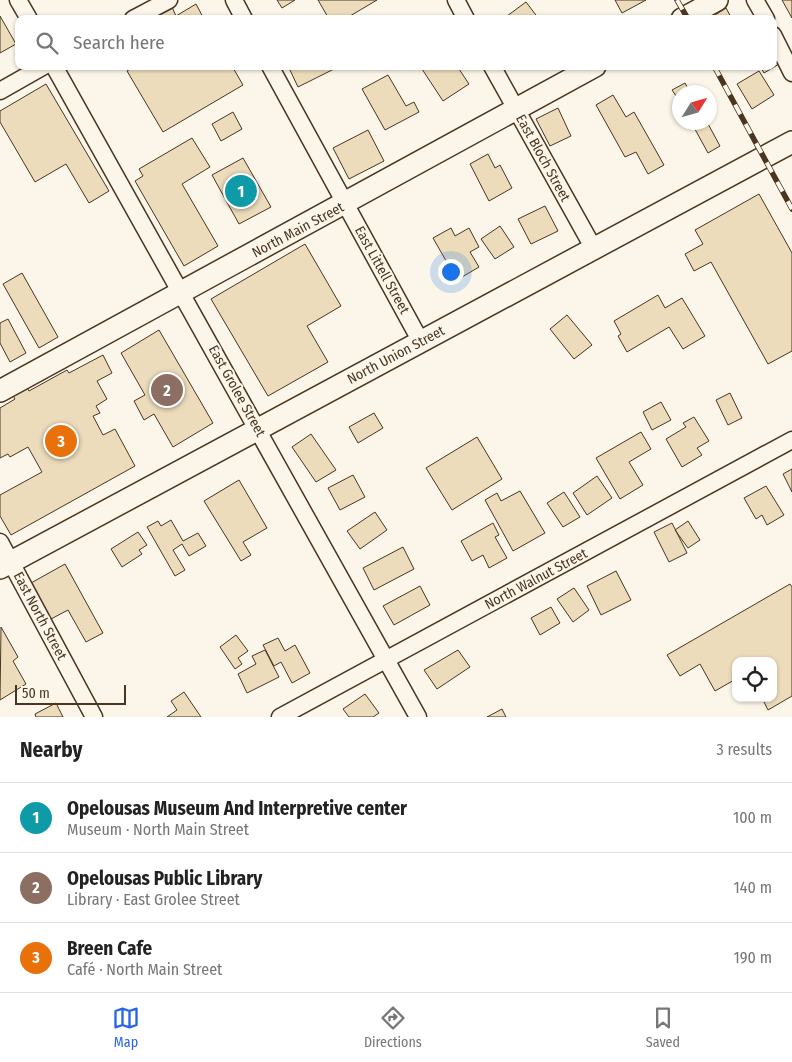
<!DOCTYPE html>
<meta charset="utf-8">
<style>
body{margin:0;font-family:"Fira Sans Condensed",sans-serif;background:#f6f6f6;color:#222}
.controls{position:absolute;right:15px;bottom:15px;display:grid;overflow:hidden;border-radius:10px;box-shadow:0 1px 4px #0004}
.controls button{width:45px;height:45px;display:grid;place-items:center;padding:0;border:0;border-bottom:1px solid #e0e0e0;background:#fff;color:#222;font:25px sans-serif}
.compass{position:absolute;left:672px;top:85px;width:45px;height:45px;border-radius:50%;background:#fff;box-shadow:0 1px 4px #0004;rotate:53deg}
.scale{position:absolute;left:15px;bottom:12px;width:111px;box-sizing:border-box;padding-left:5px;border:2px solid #4a3520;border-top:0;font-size:14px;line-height:18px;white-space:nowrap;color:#4a3520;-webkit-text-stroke:4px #fbf6e9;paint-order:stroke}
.you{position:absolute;left:450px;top:271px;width:18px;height:18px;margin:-12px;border:4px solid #fff;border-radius:50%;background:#1a73e8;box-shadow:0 0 0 8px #1a73e833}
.badge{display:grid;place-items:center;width:32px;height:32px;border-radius:50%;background:#2563eb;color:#fff;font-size:16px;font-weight:700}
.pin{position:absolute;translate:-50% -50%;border:2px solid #fff;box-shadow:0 1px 5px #0006}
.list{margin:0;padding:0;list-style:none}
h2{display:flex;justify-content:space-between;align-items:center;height:65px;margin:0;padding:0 20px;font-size:21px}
h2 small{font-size:16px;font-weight:400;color:#767676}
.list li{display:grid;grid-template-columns:32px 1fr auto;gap:15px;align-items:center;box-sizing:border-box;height:70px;padding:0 20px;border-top:1px solid #e0e0e0}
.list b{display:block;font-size:19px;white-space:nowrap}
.list p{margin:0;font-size:16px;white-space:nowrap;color:#767676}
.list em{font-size:16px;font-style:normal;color:#767676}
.icon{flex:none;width:28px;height:28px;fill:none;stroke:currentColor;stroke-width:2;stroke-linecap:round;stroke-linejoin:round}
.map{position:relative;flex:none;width:792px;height:717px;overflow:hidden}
.search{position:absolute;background:#fff;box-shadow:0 1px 4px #0004;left:15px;right:15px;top:15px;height:55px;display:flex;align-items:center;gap:12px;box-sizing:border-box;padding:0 18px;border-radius:10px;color:#767676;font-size:19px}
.sheet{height:275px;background:#fff}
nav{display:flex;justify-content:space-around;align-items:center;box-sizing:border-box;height:70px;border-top:1px solid #e0e0e0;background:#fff;font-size:14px;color:#767676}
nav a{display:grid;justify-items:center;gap:2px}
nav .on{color:#2563eb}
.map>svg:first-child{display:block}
.building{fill:#ecdcbc;stroke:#4a3520}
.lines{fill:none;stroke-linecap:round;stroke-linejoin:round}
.minor-casing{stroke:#4a3520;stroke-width:19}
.major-casing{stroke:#4a3520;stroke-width:24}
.minor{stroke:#fbf6e9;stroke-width:16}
.major{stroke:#fbf6e9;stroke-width:21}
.rail-casing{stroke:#4a3520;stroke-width:5.5}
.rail{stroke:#fbf6e9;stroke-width:4;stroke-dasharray:11;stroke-linecap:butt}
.labels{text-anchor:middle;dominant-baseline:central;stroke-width:4;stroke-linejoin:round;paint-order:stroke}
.street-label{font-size:14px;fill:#4a3520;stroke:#fbf6e9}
</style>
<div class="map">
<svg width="792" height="717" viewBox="0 0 792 717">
<rect width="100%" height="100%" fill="#fbf6e9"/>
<path class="building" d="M277,0h18l-13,8z
M318,0h59l-32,19h-16z
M615,0h31l-24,13z
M782,0h10v18z
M526,2l13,17h-36z
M196,4l8,15h-46l-2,-3 16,-9 4,9z
M726,8l6,11h-23z
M0,16l16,28 -16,9z
M773,54l6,10 -15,9 -4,-7h13z
M135,66h97l11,19 -80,47 -36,-61z
M292,66h48l-42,21 -9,-19z
M420,66h37l12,18 -26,17z
M759,71l15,24 -22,14 -15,-25z
M388,75l18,31 8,-4 5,10 -34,18 -23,-41z
M685,83l5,9h-10v10l-8,-12z
M46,84l63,107 -20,12 -23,-39 -31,18 -35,-60v-11z
M613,95l13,22 8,-5 30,53 -16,9 -12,-22 -11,5 -29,-52z
M558,108l13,28 -21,10 -14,-27z
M233,112l9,17 -21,12 -9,-17z
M691,122h16l13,24 -12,7z
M368,130l16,31 -35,18 -16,-31z
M192,138l18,29 -28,17 36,62 -34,20 -49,-85 8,-5 -4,-7z
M488,154l7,14 5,-3 12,23 -23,13 -19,-37z
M243,158l28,49 -32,17 -27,-49z
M759,194l33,59v98l-24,13 -57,-102 -17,9 -9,-17 18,-10 -8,-14z
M545,206l13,25 -27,13 -13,-25z
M500,226l14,21 -19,12 -14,-20z
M451,228l4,8 14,-8 10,19 -9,5 9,15 -22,13 -24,-42z
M305,244l36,62 -34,20 21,36 -60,34 -57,-97z
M22,273l36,64 -19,11 -36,-64z
M658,295l7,13 17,-10 23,38 -22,13 -14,-22 -42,25 -9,-16 3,-2 -7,-13z
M567,315l25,30 -18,14 -24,-30z
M8,319l18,34 -16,9 -10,-19v-20z
M159,330l54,93 -40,24 -19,-33 -10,6 -10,-19 11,-6 -24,-42z
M103,355l9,18 -15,8 10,18 -11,7 4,7 -7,3 10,19 12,-6 20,37 -124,69 -11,-19v-21l42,-23 -14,-25 -18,10 -2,-3 -8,4v-50l15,-9 -3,-5 14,-8 3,5 38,-21 2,3z
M730,393l12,25 -14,7 -12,-25z
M661,402l10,18 -19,10 -9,-18z
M374,413l9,15 -25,15 -9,-16z
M694,417l15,24 -12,7 5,7 -20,12 -16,-28 20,-12 -3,-4z
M641,432l10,17 -22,13 14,23 -23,14 -24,-41z
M311,434l25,36 -20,12 -24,-35z
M477,437l25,42 -50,31 -26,-42z
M792,469v23l-9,-18z
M353,475l12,22 -25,13 -12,-22z
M597,476l15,22 -25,17 -14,-22z
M239,480l28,48 -24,14 8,13 -10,6 -37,-60z
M766,486l18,29 -17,10 -5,-10 -6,4 -12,-21z
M520,491l25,42 -32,18 -28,-51 12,-7 4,8z
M564,492l16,25 -17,10 -16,-24z
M375,512l12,18 -27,19 -13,-18z
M171,520l12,21 15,-8 8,13 -17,10 -7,-12 -9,6 12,20 -10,6 -28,-49 11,-6 3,5z
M688,521l12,19 -12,8 -13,-18z
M493,523l6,12 -4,2 12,21 -18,10 -6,-13 -11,6 -11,-20z
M672,523l15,30 -18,9 -15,-30z
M138,532l9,13 -8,5 3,4 -20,13 -11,-18z
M403,547l11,22 -40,21 -11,-22z
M65,564l38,69 -17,9 -18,-32 -17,9 -20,-36z
M616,571l15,29 -30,15 -14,-29z
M790,584l2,3v109l-24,14 -6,-12h11v-37h-37v18l-21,12 -15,-27 -20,12 -13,-21z
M420,586l10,19 -36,20 -11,-19z
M574,588l15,22 -16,12 -16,-23z
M551,607l9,16 -20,12 -9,-17z
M1,627l17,30 -5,4 13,23 -26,16z
M236,635l12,16 -10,7 4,6 -7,5 -15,-22z
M278,638l7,13 10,-6 15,28 -18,10 -11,-21 -7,4 -11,-21z
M265,650l14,27 -32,16 -9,-19 18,-10 -4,-8z
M458,650l12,17 -33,22 -13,-19z
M184,692l17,25h-34l10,-7 -6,-9z
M365,694l14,19 -6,4h-24l-6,-8z
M56,703l7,14h-27l-1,-3z
M502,709l4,8h-19z"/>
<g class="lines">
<defs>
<path id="minor" d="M18,0l11,19
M234,0l10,19
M456,0l10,19
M755,0l11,19
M133,19l36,-19
M773,35l19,38
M54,66l364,651
M270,66l151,276
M492,66l102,183
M0,91l44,-25
M0,542l94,175
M280,717l512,-277"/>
<path id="major" d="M682,19l35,-19
M0,391l595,-325
M0,568l792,-426"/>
</defs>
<use href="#minor" class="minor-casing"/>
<use href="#major" class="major-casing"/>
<use href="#minor" class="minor"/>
<use href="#major" class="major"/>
<defs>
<path id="rail" d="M677,0l11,19
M714,66l78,143"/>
</defs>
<use href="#rail" class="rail-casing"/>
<use href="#rail" class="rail"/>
</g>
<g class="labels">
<g class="street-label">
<text transform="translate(543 158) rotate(61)">East Bloch Street</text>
<text transform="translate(298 230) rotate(-28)">North Main Street</text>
<text transform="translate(382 270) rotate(61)">East Littell Street</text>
<text transform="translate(396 355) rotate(-28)">North Union Street</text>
<text transform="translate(237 391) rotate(61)">East Grolee Street</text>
<text transform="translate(536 579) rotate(-28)">North Walnut Street</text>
<text transform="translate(40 616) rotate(62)">East North Street</text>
</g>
</g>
</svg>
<div class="controls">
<button><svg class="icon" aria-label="locate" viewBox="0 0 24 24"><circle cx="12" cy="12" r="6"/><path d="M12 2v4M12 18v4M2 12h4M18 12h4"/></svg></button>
</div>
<svg class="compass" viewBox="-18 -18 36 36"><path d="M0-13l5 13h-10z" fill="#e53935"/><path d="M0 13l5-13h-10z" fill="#767676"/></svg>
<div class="scale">50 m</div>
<div class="you"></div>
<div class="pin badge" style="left:241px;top:191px;background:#0f9aa8">1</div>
<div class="pin badge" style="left:167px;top:390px;background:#8d6e63">2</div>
<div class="pin badge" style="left:61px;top:441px;background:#e8710a">3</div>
<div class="search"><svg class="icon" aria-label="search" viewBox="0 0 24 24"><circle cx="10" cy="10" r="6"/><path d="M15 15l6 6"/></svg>Search here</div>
</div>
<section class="sheet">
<h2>Nearby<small>3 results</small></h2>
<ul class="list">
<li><span class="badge" style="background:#0f9aa8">1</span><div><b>Opelousas Museum And Interpretive center</b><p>Museum · North Main Street</p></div><em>100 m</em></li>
<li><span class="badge" style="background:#8d6e63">2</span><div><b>Opelousas Public Library</b><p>Library · East Grolee Street</p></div><em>140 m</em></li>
<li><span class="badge" style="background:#e8710a">3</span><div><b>Breen Cafe</b><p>Café · North Main Street</p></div><em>190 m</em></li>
</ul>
</section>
<nav>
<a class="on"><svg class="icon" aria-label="map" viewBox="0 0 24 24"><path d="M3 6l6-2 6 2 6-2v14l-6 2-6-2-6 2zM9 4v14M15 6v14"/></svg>Map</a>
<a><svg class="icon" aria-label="directions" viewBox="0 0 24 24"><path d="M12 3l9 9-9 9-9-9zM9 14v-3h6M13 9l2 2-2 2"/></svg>Directions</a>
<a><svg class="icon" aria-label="saved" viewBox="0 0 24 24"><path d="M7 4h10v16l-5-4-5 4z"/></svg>Saved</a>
</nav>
